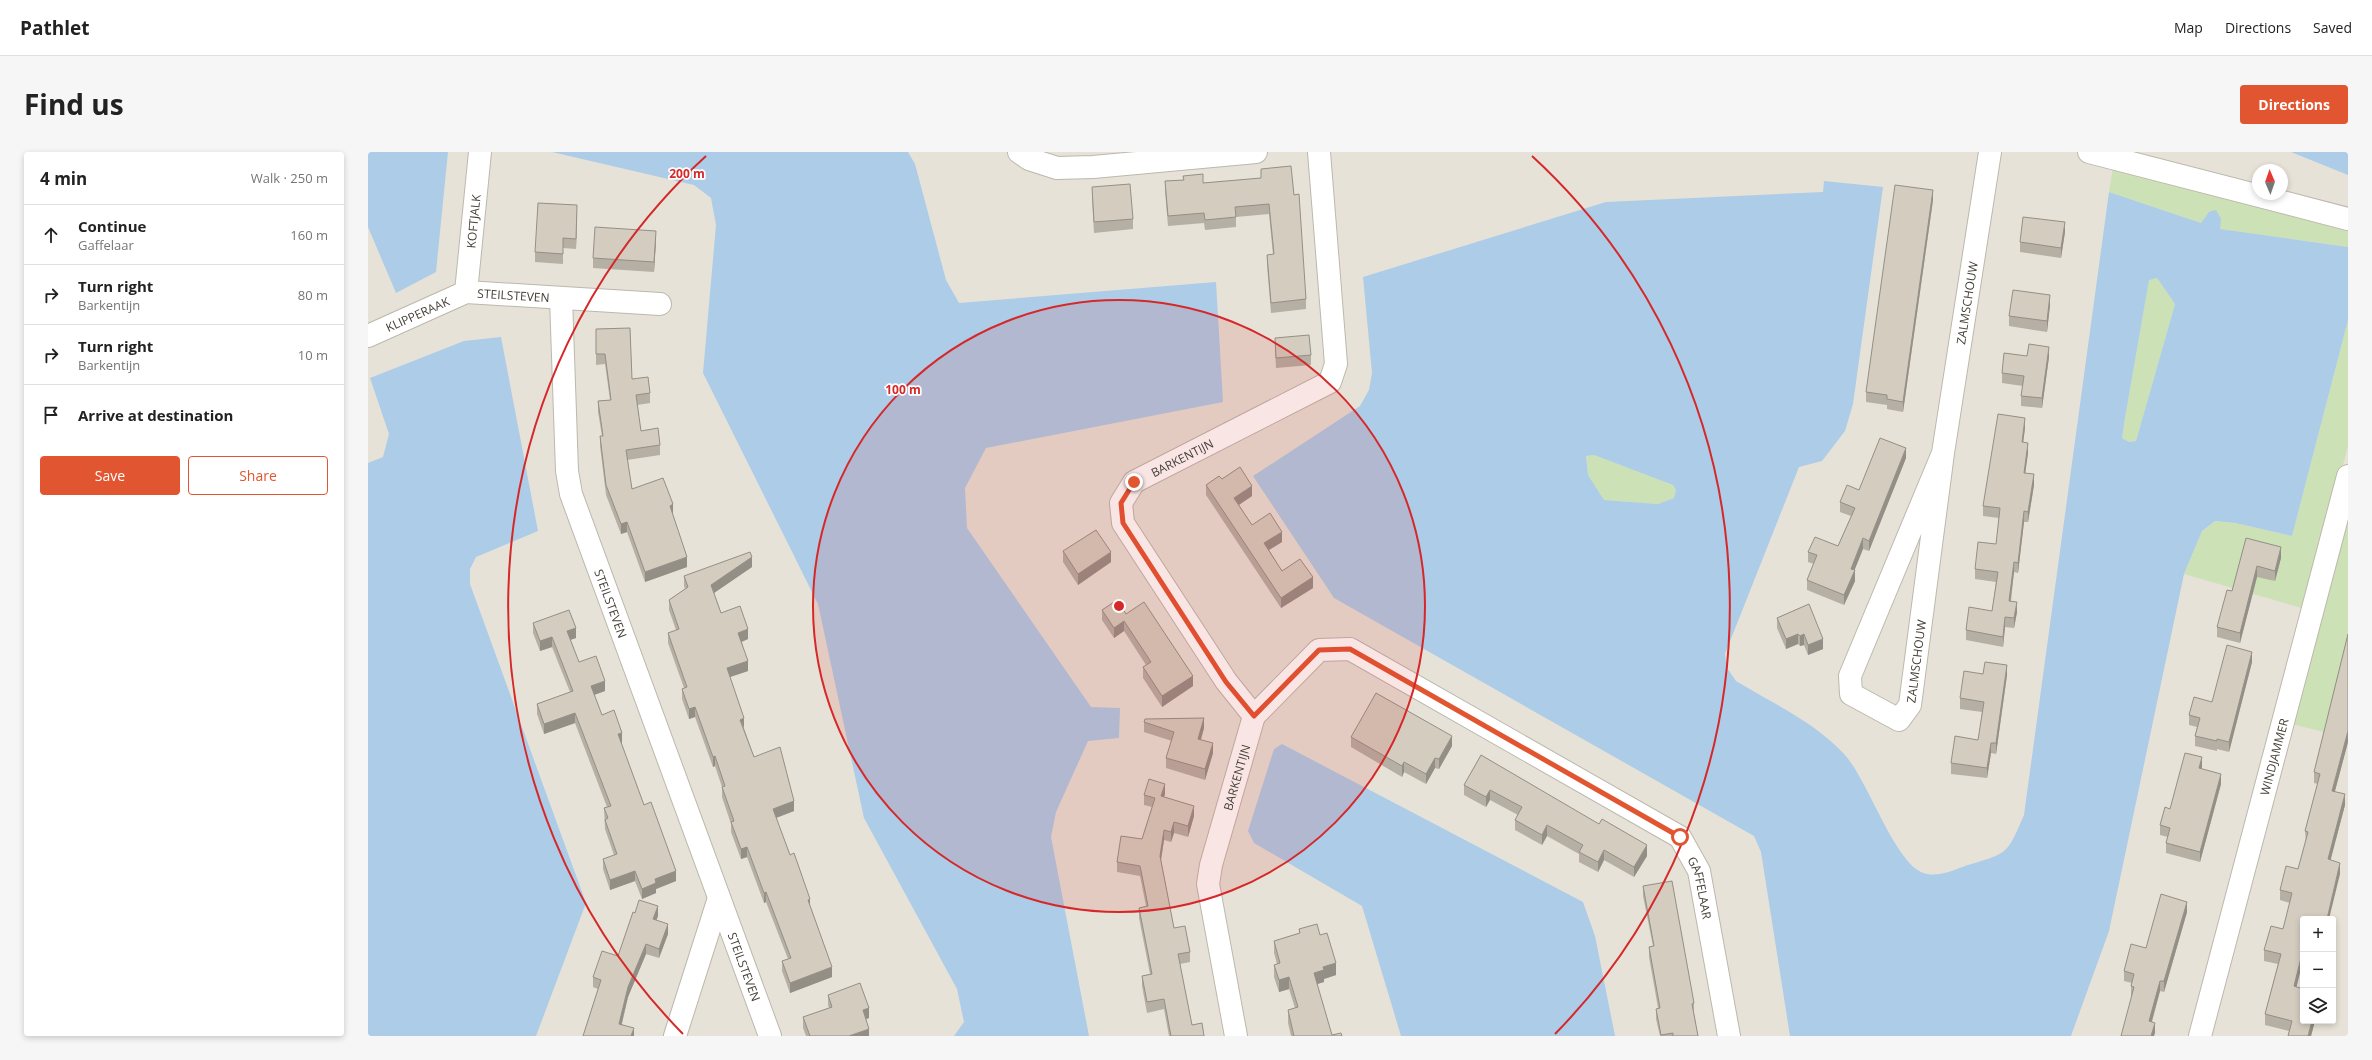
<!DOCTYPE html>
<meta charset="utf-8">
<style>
body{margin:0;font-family:"Open Sans",sans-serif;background:#f6f6f6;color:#222}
.controls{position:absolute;right:12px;bottom:12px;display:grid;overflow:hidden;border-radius:4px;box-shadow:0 2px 6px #0003}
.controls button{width:36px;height:36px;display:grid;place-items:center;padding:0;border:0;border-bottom:1px solid #e0e0e0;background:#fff;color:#222;font:20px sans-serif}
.compass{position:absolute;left:1884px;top:12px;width:36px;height:36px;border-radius:50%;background:#fff;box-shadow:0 2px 6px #0003;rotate:358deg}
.stop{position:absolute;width:12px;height:12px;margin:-9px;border:3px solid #e15531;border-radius:50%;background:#fff}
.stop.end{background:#e15531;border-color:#fff;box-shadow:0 1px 4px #0008}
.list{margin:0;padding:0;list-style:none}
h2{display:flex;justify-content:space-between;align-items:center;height:52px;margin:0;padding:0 16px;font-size:17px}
h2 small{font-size:13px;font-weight:400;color:#767676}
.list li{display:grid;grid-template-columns:26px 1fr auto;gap:12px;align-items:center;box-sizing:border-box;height:60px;padding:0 16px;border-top:1px solid #e0e0e0}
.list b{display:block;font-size:15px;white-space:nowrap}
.list p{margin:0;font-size:13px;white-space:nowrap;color:#767676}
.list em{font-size:13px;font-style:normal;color:#767676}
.actions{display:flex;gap:8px;padding:12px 16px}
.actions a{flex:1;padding:9px 0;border:1px solid #e15531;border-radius:4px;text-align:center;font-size:14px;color:#e15531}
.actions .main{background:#e15531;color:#fff}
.icon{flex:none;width:22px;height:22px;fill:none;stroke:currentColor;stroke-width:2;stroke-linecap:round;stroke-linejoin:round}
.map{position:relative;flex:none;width:1980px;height:884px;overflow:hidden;border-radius:4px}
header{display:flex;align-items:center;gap:24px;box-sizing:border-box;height:56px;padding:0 20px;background:#fff;border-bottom:1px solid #e0e0e0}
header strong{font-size:19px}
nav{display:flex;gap:22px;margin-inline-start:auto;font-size:14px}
.intro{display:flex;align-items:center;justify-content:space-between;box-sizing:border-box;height:96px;padding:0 24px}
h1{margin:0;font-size:28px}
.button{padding:10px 18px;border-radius:4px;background:#e15531;color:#fff;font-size:14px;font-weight:700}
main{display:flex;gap:24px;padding:0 24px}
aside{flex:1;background:#fff;border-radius:4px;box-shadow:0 2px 6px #0003}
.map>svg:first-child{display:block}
.residential{fill:#e6e2d7;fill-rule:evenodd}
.green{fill:#cce2b6}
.water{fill:#accce8;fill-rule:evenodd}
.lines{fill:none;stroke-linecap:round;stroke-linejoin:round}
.minor-casing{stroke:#bdb8ac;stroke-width:24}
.minor{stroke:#fff;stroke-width:22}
.wall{fill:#b5afa4}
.shaded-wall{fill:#948f86}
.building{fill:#d3ccbf;stroke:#948f86}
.route{stroke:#e15531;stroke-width:5}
.ring{fill:none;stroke:#d62828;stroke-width:2}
.labels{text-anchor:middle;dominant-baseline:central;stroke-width:3.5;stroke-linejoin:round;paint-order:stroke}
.street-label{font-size:12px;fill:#454138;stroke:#fff}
.centre{fill:#d62828;stroke:#fff;stroke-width:2}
.ring-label{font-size:12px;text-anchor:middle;font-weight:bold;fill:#d62828;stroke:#fff;stroke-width:3.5;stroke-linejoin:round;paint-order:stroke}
</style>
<header>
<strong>Pathlet</strong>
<nav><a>Map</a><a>Directions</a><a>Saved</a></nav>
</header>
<div class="intro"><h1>Find us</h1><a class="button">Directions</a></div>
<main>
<aside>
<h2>4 min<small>Walk · 250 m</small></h2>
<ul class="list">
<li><svg class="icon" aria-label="ahead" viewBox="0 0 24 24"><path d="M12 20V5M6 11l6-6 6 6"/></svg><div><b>Continue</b><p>Gaffelaar</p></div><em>160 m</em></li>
<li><svg class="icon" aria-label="right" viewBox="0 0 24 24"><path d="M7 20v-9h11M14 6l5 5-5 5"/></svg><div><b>Turn right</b><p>Barkentijn</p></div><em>80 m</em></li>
<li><svg class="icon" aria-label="right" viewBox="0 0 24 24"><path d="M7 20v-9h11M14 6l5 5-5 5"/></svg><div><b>Turn right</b><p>Barkentijn</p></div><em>10 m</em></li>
<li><svg class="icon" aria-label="arrive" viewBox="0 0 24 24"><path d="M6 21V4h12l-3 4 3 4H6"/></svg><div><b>Arrive at destination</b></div></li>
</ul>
<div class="actions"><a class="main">Save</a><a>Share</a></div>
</aside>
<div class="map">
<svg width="1980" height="884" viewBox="0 0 1980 884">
<rect width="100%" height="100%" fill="#f2f0e9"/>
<path class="residential" d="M0,0h1980v884h-1980zM1890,18h24v24h-24zM1935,767h30v102h-30z"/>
<path class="green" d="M1745,15l235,61v19l-129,-18 -110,-37z
M1789,126l18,26 -39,137 -7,1 -7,-4 3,-20 24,-139z
M1980,168v126l-43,163 -121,-35 18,-43 13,-10 20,2 57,13z
M1226,303l79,30 3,5 -2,8 -16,6 -54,-4 -16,-25 -2,-19z
M1980,356v230l-57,-14z"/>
<path class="water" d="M0,0h80l-12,120 -40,21 -28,-66z
M184,0h356l7,12 31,116 13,23 257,-21 7,120 -237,46 -21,40 2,40 124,179 29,1 -1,30 -31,3 -32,71 -5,25 38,199h-135l10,-14 -7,-33 -93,-171 -46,-214 -115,-231 13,-148 -5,-27 -17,-13z
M1923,0h57v23z
M1456,29l59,6 -30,217 -8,27 -23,30 -23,6 -74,187 2,14 9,13c36,22 79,41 108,73 23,24 49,105 77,118 16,7 32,-2 47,-7 41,-12 39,-11 56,-50l85,-623 92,31 8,-11 7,-2 5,9 -1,10 128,18v73l-56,216 -57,-13 -20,-2 -13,10 -18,43 -75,357 -38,105h-281l-29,-184 -7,-16 -420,-238 -81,-122 107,-70 9,-16 3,-17 -9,-96 243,-75 217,-10zM1789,126l18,26 -39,137 -7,1 -7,-4 3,-20 24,-138zM1226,303l79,30 3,5 -2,8 -16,6 -54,-4 -16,-25 -2,-19z
M133,185l37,194 -62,26 -6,12v15l116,319 -50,133h-168v-573l15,-6 6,-23 -19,-56 94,-37z
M914,592l301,158 12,34 20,100h-214l-39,-130 -108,-63 -6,-12 26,-82z"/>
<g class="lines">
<defs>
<g id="minor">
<path d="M651,0l10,7 28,9 36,-1 163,-15"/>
<path d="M1721,0l259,67"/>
<path id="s1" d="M98,140l14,-140"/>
<path id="s2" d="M193,146l6,173 4,23 199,542"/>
<path id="s3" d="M0,184l98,-44 194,12"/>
<path id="s4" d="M1575,301l-93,223 1,18 48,26 11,-15 33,-252 47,-301"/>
<path id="s5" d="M886,564l65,-66 31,-1 330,188 19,34 30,165"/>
<path d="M307,884l44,-138"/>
<path id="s6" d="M868,884l-28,-152 3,-19 43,-149 -28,-35 -103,-158 -2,-20 13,-21 196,-100 6,-18 -17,-212"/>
<path id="s7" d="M1832,884l148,-560"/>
</g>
</defs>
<use href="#minor" class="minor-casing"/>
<use href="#minor" class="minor"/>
</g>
<path class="wall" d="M893,17l33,26 12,104v10l-35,4 -4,-48v-10h6l-4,-41 -33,3v10l-31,3 -1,-7 -36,3 -3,-35v-10l18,-1v-4l20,7 58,-5z
M724,35l41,32v10l-39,4 -2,-35z
M1565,48l-30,212 -16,-3v-4l-21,-3v-10z
M209,64l-1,33 -13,-1v16l-28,-2v-10z
M1697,80l-4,26 -41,-6v-10z
M288,89l-2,31 -61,-4v-10z
M1682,153l-3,27 -38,-6v-10z
M228,177l36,50 18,14v10l-13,2 4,26 19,14v10l-33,5 5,29 41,25v1l14,52 -42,15 -18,-50 -6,2 -15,-39 -6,-49v-10h2l-4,-24v-11l12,-1 -5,-36 -9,1z
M907,186l36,17v10l-35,3 -1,-20z
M1659,204l22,1 -7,51 -21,-2v-10l2,-10 -21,-3v-10z
M1657,276l-2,14 5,11 -3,20 9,12 -6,37h-4l-6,51 -4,-1 -3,29 6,11 -3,16 -9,-1 -2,20 -37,-7v-10l26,-19 4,-29 -21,-3v-10l21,-25 3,-26 -16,-2v-10z
M1538,306l-37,93 -6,-2 -9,21 1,11 -11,24 -37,-15v-10l7,-16 -6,-2v-10l30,-6 13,-30 -11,-4v-10z
M854,327l30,17 -13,9 13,20 30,17 -13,8 13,21 31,17 -32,20 -75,-113v-10z
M1878,386l35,20 -6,23 -18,-4 -17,66 -23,-6v-10l15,-36z
M695,399l48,11 -33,23 -15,-23z
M384,415l-38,26 7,20 27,26 -6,3 6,29 -18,6 14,51 10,29 40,54 -18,7 14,37 20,53 22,69 -42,16 -8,-22v-10l6,-2 -22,-57 -2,1 -17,-46 -6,2 -10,-27v-8l-9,-27v-10l-7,-21 -2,1 -18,-50 -6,2 -7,-20v-10l2,-1 -16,-45v-10l8,-3 -7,-20v-10l16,-11 -1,-3v-10z
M1441,452l14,45 -15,6 -4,-10 -4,1 -2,-2 -12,5 -9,-21v-10z
M734,458l24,4 67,72 -31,21 -19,-29v-11l3,-2 -22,-34 -10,7 -12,-18z
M165,471l43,15 -6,2 9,22 26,29 -11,4 8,20 20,28h-1l23,62 32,76 -20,8v4l-14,6 -7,-18 -25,9 -7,-21v-10l11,-4 -9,-26 -1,-21 3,-1 -32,-84 -31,11 -7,-20v-10l33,-12 -18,-45 -12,4 -7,-18z
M1980,482v108l-13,49 10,14 -15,55 10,14 -37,45v42l-7,26 19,34 -4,15h-23l1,-5 -24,-6v-11l13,-50 -14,-3v-11l19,-21 7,-26 -10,-3v-10l18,-21 8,-27 -1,-11 13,-47 -4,-1v-11z
M1884,510l-23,90 -12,-3v2l-22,-5v-10l2,-9 -8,-2v-10l23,-13z
M1615,522l24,1 -11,79 -5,-1 -4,25 -36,-4v-11l27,-23 4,-28 -22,-3v-11z
M776,570l60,6 -3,12 12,13 -8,27 -39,-12v-10l6,-17 -28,-9z
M983,585l101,9 -13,23 -4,-1 -9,16 -22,-12 -2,5 -51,-30z
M1113,603l166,101 -13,21 -30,-17 -6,12 -19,-10v-8l-32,-18 -5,9 -27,-15v-10l3,-5 -28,-15 -4,7 -22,-12v-10z
M1834,615l-1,2 20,15 -21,78 -34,-9v-10l2,-6 -8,-2v-10l10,-16z
M797,642l-1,3 30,19 -6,21 -14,-4 -3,9 -7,-2 -3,20 13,68 16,24v10l-10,2 12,61 12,11h-35l-5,-27 -17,4 -5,-27v-10l8,-2 -11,-56v-10l7,-2 -6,-30 -23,-4v-10l25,-23 10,-32 -8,-2v-10z
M1275,734l51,117v10l4,23h-38l-4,-17v-10l2,-1 -9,-51v-10l4,-1 -10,-50z
M1819,760l-23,80 -4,-1 -8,31 3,11 -23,-37h-1v-10l1,-3 -8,-2v-10l22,-23z
M290,764l-2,4 12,14 -9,24 -13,-4 -18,43 -6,27 12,12h-51l15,-47 -5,-2v-10l25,-21z
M931,777l21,6 16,40 -12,4v3l-7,2 15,51 10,1h-51l-3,-13v-13l7,-2 -6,-19 -10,3 -5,-15v-12l3,-1 -3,-11v-12l25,-8z
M460,843l41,23 -3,1 3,17h-63l-3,-8v-11l26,-9 -1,-3z"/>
<path class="shaded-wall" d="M1565,38v10l-30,212v-10z
M209,53v11l-1,33v-10z
M1697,70v10l-4,26v-10z
M288,79v10l-2,31v-10z
M1682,143v10l-3,27v-11z
M1681,195v10l-7,51v-10z
M1657,266v10l-3,24v-10z
M1660,291v10l-4,30v-10z
M1538,296v10l-37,93v-10z
M1666,322v11l-6,37v-10z
M884,334v10l-18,12v-10z
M305,352v10l-3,2v-10z
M1656,359v11l-6,51v-10z
M259,370v10l-6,2v-10z
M914,380v10l-18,11v-10z
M1495,386v11l-12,30v-10z
M1913,395v11l-6,23v-10z
M743,400v10l-33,23v-11z
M319,405v10l-42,15v-10z
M384,405v10l-41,28v-10z
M1646,410v10l-5,39v-10z
M1889,414v11l-17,66v-10z
M1487,418v11l-11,24v-10z
M945,425v11l-32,20v-10z
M1649,450v10l-3,16v-10z
M1637,465v10l-2,20v-10z
M756,469v10l-10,7v-10z
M208,476v10l-9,3v-10z
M380,477v10l-10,4v-10z
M1430,482v10l-12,5v-10z
M1436,482v11l-4,1v-10z
M184,485v10l-12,4v-10z
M1455,487v10l-15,6v-10z
M1884,500v10l-23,90v-10z
M380,509v10l-21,7v-10z
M1639,513v10l-11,79v-11z
M825,524v10l-31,21v-11z
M237,529v10l-14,5v-10z
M327,555v10l-6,2v-10z
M207,561v10l-31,11v-10z
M376,566v10l-4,-8z
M836,566v10l-6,21v-10z
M1980,579v11l-16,60v-11z
M254,581v10l-4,1v-10z
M1084,584v10l-13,23v-10z
M845,591v10l-8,27v-11z
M1623,591v10l-4,25v-10z
M347,604v10l-2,1v-10z
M1834,605v10l-3,11v-10z
M1067,606v10l-9,16v-10z
M1036,610v10l-2,5v-11z
M1853,622v10l-21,78v-10z
M797,632v10l-4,12v-10z
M1122,638v10l-4,7v-10z
M1977,642v11l-17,65v-11z
M426,649v10l-21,8v-10z
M826,654v10l-6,21v-11z
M806,670v11l-3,9v-10z
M1179,673v11l-5,9v-10z
M796,678v10l-4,26v-10z
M1279,693v11l-13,21v-10z
M379,695v10l-6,2v-10z
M1236,698v10l-6,12v-10z
M1972,711v11l-11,45h-2z
M267,719v10l-25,9v-10z
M308,719v10l-20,8v4l-14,6v-10l13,-10z
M398,740v10l-2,1v-10z
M442,747v10l-2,-9z
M1819,750v10l-23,80v-11z
M290,754v10l-5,13v-10z
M300,772v10l-9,24v-9z
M278,792v10l-18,43 -9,37v-10l9,-37z
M1935,798v11l-9,36v-11z
M968,811v12l-12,4v3l-10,3v-12l9,-6z
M464,815v10l-42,16v-10z
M921,825v12l-10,3v-12z
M1792,829v10l-11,40v-10z
M501,856v10l-6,2v-10z
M1944,869h3l-4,15h-3z
M1787,871v10l-1,3h-3z
M266,876v8h-3z
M501,877v7h-20z"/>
<path class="building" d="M923,14l3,29 5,-1 7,105 -35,4 -4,-48 7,-1 -5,-50 -34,3 1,10 -31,3 -1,-7 -36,3 -3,-35 19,-1 -1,-4 20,-2v9l58,-5v-9z
M762,32l3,35 -39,3 -2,-35z
M1527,33l38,5 -30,212 -16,-3v-4l-21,-3z
M170,51l39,2 -1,34 -13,-1v16l-28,-2z
M1655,65l42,5 -4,26 -41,-6z
M227,75l61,4 -2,31 -61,-4z
M1645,138l37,5 -3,26 -38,-5z
M262,176l2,51 16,-2 2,16 -14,2 5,36 17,-3 2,17 -34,5 6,39 31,-11 10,26 -3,2 17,51 -42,15 -18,-50 -6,2 -15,-39 -6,-49h3l-5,-35 13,-1 -6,-46h-9v-25z
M941,183l2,20 -35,3 -1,-20z
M1661,192l20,3 -7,51 -21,-2 3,-20 -22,-3 2,-20 23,3z
M1630,262l27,4 -3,24 6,1 -4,30 10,1 -6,38 -4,-1 -6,52 -4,-1 -5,39 8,1 -3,16 -9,-1 -2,20 -37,-7 3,-23 23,4 6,-39 -23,-3 3,-27 18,2 4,-36 -17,-2z
M1512,286l26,10 -37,93 -6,-3 -12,31 4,1 -11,25 -37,-15 10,-25 -9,-3 7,-15 23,9 17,-38 -15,-6 7,-17 12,5z
M872,315l12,19 -18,12 18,27 18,-12 12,19 -18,11 18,28 18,-12 13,18 -32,21 -75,-113 13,-9 3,3z
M728,378l15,22 -33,22 -15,-23z
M1878,386l35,9 -6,24 -18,-5 -17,67 -23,-6 10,-37 5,1z
M382,400l2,5 -41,28 10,28 19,-7 8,23 -10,4 10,28 -21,7 17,50 -4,2 14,37 26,-10 14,54 -21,8 17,46 4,-2 16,46 -2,1 24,67 -42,16 -8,-22 9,-3 -25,-66 -2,1 -17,-46 -6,2 -10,-27 3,-1 -12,-34 3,-1 -10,-30 -2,1 -18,-50 -6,2 -7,-20 5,-2 -19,-54 11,-4 -10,-29 19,-13 -4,-11z
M749,448l9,14 18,-12 49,74 -31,20 -19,-29 8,-5 -27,-41 -10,7 -12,-18z
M1441,452l14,35 -15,6 -4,-11 -4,2 -2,-2 -12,5 -9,-21z
M201,458l7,18 -9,3 12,31 17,-6 9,25 -14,5 11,29 12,-5 8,23 -4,1 26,71 7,-3 25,69 -21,8 1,4 -14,6 -7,-18 -25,9 -7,-21 14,-5 -12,-34 3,-2 -4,-10 7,-2 -36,-93 -31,11 -7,-20 36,-13 -21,-54 -12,4 -7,-18z
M1980,482v97l-16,60 13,3 -17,65 12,4 -13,56h-24v31l-9,36 9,3v32h9l-4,15h-20l4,-15 -27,-7 16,-60 -17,-4 7,-24 12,3 9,-36 -12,-3 6,-24 12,3 10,-37 -3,-1 15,-57 -6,-2z
M1859,493l25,7 -23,90 -12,-3v2l-22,-5 5,-18 -11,-3 5,-18 18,5z
M1617,510l22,3 -11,78h-5l-4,25 -36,-5 4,-27 23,4 6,-38 -24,-4 4,-27 19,3z
M1008,541l76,43 -13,23 -4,-1 -9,16 -22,-12 -2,4 -51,-29z
M836,566l-6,21 15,4 -8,26 -39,-11 8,-26 -30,-10 1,-3z
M1817,601l17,4 -3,11 22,6 -21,78 -34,-9 4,-15 -10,-3 5,-18 5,2z
M1113,603l118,69 3,-5 45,26 -13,22 -30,-17 -6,12 -19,-10 4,-7 -36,-20 -5,10 -27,-15 7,-13 -32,-17 -4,7 -22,-12z
M781,627l16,5 -4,12 33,10 -6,20 -14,-4 -3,10 -7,-2 -4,26 14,72 11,-2 5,26 -12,2 14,71 10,-2 2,13h-33l-7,-37 -17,3 -5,-26 10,-2 -13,-66 9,-2 -8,-40 -23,-4 4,-26 21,3 13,-41 -11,-3z
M1304,729l22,122 -2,1 6,32h-25v-3l-12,2 -5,-26 4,-1 -11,-61 5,-1 -11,-60z
M1793,742l26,8 -23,79h-4l-11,40 6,2 -4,13h-30l13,-49 -3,-1 3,-12 -10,-3 7,-27 15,4z
M271,748l19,6 -5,13 15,5 -9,25 -13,-5 -18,43 -9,37 15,4 -3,8h-48l18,-56 -8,-3 9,-26 16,5 15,-44 2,1z
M949,772l3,11 7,-2 9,30 -13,4 1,3 -10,3 18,62 9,-2 1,3h-48l-6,-26 10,-3 -9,-30 -10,3 -5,-15 6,-2 -6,-22 26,-8 -1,-4z
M492,831l9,25 -6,2 6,19 -20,7h-39l-7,-19 29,-10 -4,-12z"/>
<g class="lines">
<path class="route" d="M766,330l-13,21 2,20 103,159 28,34 65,-66 31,-1 330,188"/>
</g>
<circle cx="751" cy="454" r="306" fill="#d62828" fill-opacity=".12"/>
<g class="ring">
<circle cx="751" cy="454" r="306"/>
<path d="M315 882A611 611 0 0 1 338 4M1164 4A611 611 0 0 1 1187 882"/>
</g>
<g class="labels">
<g class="street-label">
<text stroke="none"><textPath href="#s1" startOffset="71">KOFTJALK</textPath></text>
<text stroke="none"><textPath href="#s3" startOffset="155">STEILSTEVEN</textPath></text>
<text stroke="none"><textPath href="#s4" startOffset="739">ZALMSCHOUW</textPath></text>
<text stroke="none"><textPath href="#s3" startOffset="54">KLIPPERAAK</textPath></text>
<text stroke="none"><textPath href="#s6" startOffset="661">BARKENTIJN</textPath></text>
<text stroke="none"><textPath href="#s2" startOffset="313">STEILSTEVEN</textPath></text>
<text stroke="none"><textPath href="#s4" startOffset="377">ZALMSCHOUW</textPath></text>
<text stroke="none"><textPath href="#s7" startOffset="289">WINDJAMMER</textPath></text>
<text stroke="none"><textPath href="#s6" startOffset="265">BARKENTIJN</textPath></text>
<text stroke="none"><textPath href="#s5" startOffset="559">GAFFELAAR</textPath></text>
<text stroke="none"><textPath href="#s2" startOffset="700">STEILSTEVEN</textPath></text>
</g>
</g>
<circle cx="751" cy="454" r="6" class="centre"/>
<g class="ring-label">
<text x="319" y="26">200 m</text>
<text x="535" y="242">100 m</text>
</g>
</svg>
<div class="controls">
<button>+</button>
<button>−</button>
<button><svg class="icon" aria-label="layers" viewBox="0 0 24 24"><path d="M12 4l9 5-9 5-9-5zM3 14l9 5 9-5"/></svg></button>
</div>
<svg class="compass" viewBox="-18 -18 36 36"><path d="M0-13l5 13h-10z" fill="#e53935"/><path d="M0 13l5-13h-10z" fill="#767676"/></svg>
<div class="stop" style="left:1312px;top:685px"></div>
<div class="stop end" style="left:766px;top:330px"></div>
</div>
</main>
